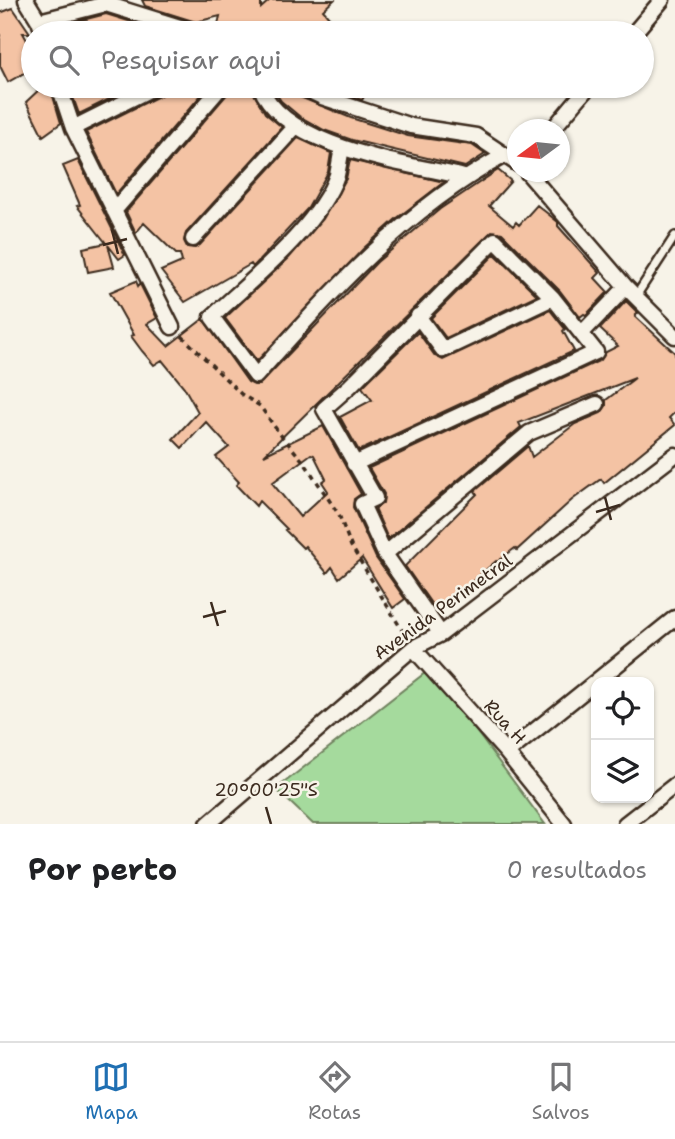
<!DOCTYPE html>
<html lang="pt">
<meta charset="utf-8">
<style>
body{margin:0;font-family:"Shantell Sans",sans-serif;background:#f6f6f6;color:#202124}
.controls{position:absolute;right:21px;bottom:21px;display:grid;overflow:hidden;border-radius:14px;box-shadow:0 2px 5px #0004}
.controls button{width:63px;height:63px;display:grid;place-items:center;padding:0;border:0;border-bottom:2px solid #e0e0e0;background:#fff;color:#202124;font:35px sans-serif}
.compass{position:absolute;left:507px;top:119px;width:63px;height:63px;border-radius:50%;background:#fff;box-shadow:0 2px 5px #0004;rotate:255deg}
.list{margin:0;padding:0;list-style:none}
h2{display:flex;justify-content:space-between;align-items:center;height:91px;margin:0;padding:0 28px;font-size:30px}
h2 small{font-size:23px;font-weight:400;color:#757577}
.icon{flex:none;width:38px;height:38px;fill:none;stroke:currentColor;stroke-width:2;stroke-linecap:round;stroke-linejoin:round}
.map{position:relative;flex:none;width:675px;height:824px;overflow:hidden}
.search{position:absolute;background:#fff;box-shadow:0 2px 5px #0004;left:21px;right:21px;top:21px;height:77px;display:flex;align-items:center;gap:18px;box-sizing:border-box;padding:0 24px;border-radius:38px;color:#757577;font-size:26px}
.sheet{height:217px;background:#fff}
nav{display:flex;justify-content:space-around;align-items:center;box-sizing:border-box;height:98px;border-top:2px solid #e0e0e0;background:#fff;font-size:19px;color:#757577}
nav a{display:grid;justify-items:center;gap:4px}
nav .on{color:#1f6fb2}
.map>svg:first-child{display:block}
.green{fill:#a5da9d;stroke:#70825e;stroke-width:2}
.building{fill:#f4c3a4;stroke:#3b2a1e;stroke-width:2;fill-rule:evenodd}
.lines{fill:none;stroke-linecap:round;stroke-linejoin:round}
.service-casing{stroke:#3b2a1e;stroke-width:12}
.minor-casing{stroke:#3b2a1e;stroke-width:19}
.path{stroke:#3b2a1e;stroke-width:3.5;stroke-dasharray:5 5;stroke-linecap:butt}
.service{stroke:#f7f3e8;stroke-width:7}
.minor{stroke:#f7f3e8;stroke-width:14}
.ticks{fill:none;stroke:#3b2a1e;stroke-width:2.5}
.labels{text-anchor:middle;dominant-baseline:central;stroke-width:5;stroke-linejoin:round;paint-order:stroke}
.street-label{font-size:18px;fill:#3b2a1e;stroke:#f7f3e8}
.ticks-label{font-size:18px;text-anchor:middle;fill:#3b2a1e;stroke:#f7f3e8;stroke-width:5;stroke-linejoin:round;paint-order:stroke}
</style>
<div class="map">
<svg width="675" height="824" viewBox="0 0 675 824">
<rect width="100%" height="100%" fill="#f7f3e8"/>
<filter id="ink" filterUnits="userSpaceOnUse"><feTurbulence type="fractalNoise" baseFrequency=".0143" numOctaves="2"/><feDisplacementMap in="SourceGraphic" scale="14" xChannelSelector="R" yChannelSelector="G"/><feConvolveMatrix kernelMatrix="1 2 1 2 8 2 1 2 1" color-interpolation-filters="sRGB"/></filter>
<g filter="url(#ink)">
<path class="green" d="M430,669l115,155h-232l-37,-35z"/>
<path class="building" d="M142,0h119v8l9,-8h64l-11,10 7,8 -4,4 9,11h-119l4,-17 -24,6 -51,-16z
M13,8l17,25h-7l10,18v17l-25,14 -8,-16v-53z
M106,14l61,19h-115l-1,-5z
M43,86h7l11,37 -18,13 -17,-34z
M69,86h67l-57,28z
M167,86h42l-93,108 -30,-62 75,-37z
M231,86h19l15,27 17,14 -96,106 -2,8 3,6 8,1 5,-3 98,-107 33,15 -3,19 -20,36 -55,59 -2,-3 -66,38 -24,-31 21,-9 -2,-8h-4l-32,-31 -8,10 -10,-21 103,-120z
M271,86h19l5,9 56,23 57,18 64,9 13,9 -20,13 -113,-27 -28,-10 -25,-14 -18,-15z
M321,86h29l15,9 -3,5z
M78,160l47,95 -6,4 -11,-14 6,22 -26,5 -5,-24 23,-5 -29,-37 3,-1 -17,-39z
M350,160l94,22 -48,37 -32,29 -107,113 -32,-43 64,-60 34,-39 23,-40z
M498,170l13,11 -22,25 24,20 3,-4 3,3 18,-20 21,17v4l42,47 -5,5 13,14 -22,23 -2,-1 -4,3 -20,-26 -58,-58 -10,-2 -228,224 59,-29 38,68 -7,5 -1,8 23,51 29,41 -12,9 -31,-50 -23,20 -7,-11 -5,6 -22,-27 -2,2 -18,-18 2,-1 -28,-28 -3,5 -20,-21 3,-3 -23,-25 13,-10 -23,-25 -24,26 -9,-9 25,-27 -14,-25 -22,-27 -8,5 -12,-14 -11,-15 3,-1 -24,-43 26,-11 2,5 2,-2 17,34 -10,6 21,22 35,-27 45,63 6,3h5l118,-123 63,-53zM311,454l3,1 12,24 -4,3 6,9 -28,26 -28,-34z
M495,254l42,41 -91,43 -15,-20z
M626,301l12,12 -3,3 40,37v59l-6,6 6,7 -71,58 -3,-4 -29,21 -55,50 -2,-2 -18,14 -1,-1 -59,51 -32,-46 72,-72 -2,-3 53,-45 4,11 43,-33 26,-11 5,-7v-6l29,-22 -116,45 2,4 -133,112 -13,-30 8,-6 1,-9 -15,-26 232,-108 5,-8 12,-6 -18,-17z
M550,310l15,19 -2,2 11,20 -215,100 -19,-34 32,-17 -10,-13 56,-55 17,24 8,4z"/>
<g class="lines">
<defs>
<path id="service" d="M636,296l39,-60"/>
<path id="minor" d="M26,0l13,21 4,12
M39,21l67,-17 93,29
M634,33l28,-33
M59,86l14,42 99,199
M260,86c24,62 145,77 204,91
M299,86l23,11 89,29 65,10 42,28
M73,128l84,-42
M552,130l37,-44
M342,148c-2,9 -3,18 -5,27 -17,50 -87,106 -125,142l44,59c75,-84 148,-166 249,-221
M527,172l99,115 49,49
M114,211l108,-125
M193,239l103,-113
M418,316l25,34 110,-52
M582,333l44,-46
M354,464l242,-112 -43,-54 -58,-58 -145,146 -26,23 51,89 -13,6 23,50
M441,634l-56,-80 144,-121 68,-29
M413,648l94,105 57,71
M507,753l168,-135
M208,824l205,-176 28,-14 234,-179
M625,824l50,-39"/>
</defs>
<use href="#service" class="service-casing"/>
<use href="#minor" class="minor-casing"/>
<path class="path" d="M182,336l59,58 19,12 19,27 25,29 35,53 12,31 54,89"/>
<use href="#service" class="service"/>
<use href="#minor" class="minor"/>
</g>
</g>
<path class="ticks" d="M112,230l6,24M103,245l24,-6M605,497l6,23M596,512l24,-7M211,602l7,24M203,617l23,-6M266,807l5,17"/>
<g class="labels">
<g class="street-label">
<text transform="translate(443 607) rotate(-36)">Avenida Perimetral</text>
<text transform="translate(505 722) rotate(48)">Rua H</text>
</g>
</g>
<g class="ticks-label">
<text x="266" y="796">20°00'25"S</text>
</g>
</svg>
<div class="controls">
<button><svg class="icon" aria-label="locate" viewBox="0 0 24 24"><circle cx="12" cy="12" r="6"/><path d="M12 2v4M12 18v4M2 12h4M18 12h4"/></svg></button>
<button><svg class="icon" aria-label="layers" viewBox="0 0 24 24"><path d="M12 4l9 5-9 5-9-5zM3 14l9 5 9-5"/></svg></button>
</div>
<svg class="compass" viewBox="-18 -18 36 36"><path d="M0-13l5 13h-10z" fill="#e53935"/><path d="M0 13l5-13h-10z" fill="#757577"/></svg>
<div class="search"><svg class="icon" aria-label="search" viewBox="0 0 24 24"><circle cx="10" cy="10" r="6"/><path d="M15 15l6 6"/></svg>Pesquisar aqui</div>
</div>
<section class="sheet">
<h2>Por perto<small>0 resultados</small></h2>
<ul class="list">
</ul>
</section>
<nav>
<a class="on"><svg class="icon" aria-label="map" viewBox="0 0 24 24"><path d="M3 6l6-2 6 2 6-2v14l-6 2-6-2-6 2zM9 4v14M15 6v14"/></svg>Mapa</a>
<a><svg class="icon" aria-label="directions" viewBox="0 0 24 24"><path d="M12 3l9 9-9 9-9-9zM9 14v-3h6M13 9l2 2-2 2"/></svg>Rotas</a>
<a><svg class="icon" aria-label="saved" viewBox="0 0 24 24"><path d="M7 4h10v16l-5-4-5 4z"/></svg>Salvos</a>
</nav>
